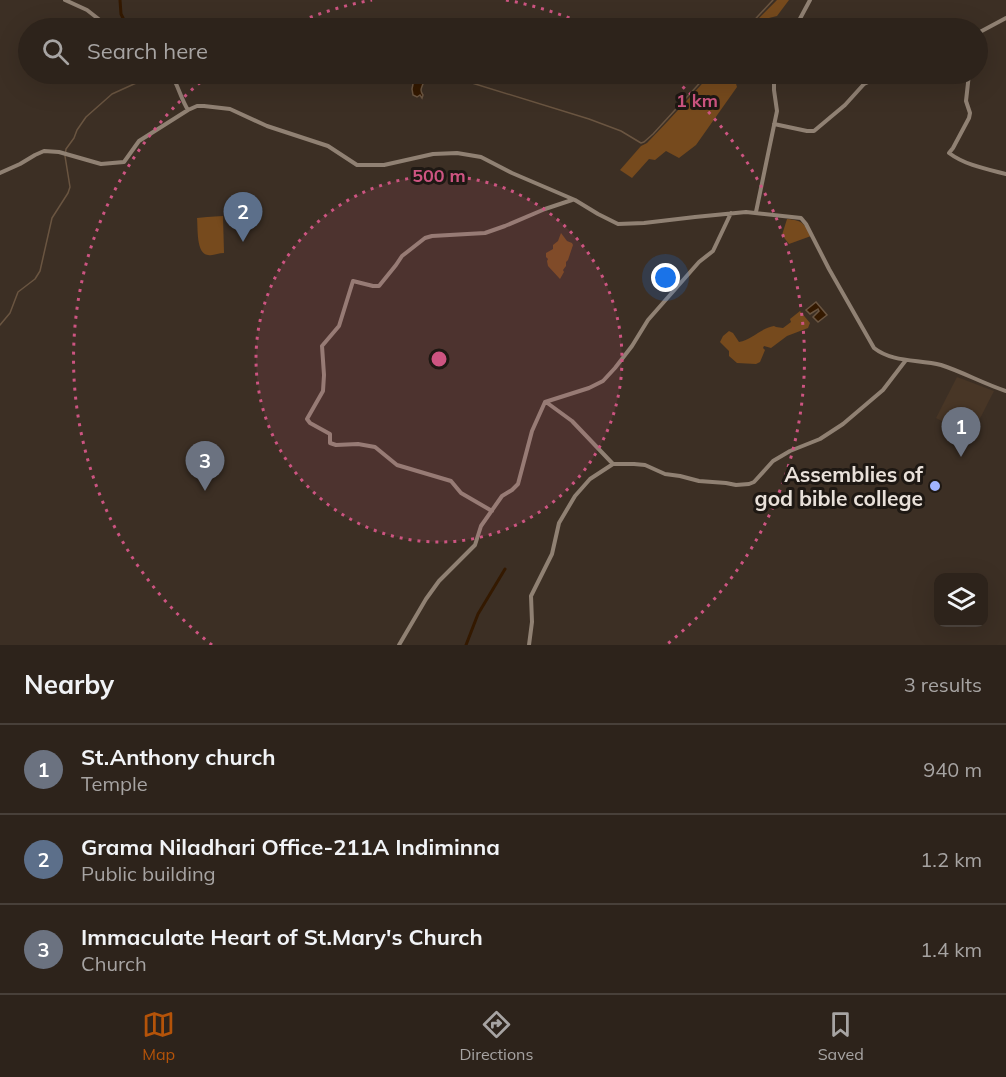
<!DOCTYPE html>
<style>
body{margin:0;font-family:Mulish,sans-serif;background:#352b24;color:#f1f3f6}
.controls{position:absolute;right:18px;bottom:18px;display:grid;overflow:hidden;border-radius:12px;box-shadow:0 6px 24px #0002}
.controls button{width:54px;height:54px;display:grid;place-items:center;padding:0;border:0;border-bottom:2px solid #48403a;background:#2d231b;color:#f1f3f6;font:30px sans-serif}
.you{position:absolute;left:666px;top:278px;width:21px;height:21px;margin:-15px;border:4px solid #fff;border-radius:50%;background:#1a73e8;box-shadow:0 0 0 9px #1a73e833}
.badge{display:grid;place-items:center;width:39px;height:39px;border-radius:50%;background:#b45309;color:#fff;font-size:20px;font-weight:700}
.pin{position:absolute;translate:-50% -50px;filter:drop-shadow(0 2px 3px #0008)}
.pin::after{content:'';position:absolute;top:32px;width:21px;height:18px;background:inherit;clip-path:polygon(0 0,100% 0,50% 100%)}
.list{margin:0;padding:0;list-style:none}
h2{display:flex;justify-content:space-between;align-items:center;height:78px;margin:0;padding:0 24px;font-size:26px}
h2 small{font-size:20px;font-weight:400;color:#a7a4a3}
.list li{display:grid;grid-template-columns:39px 1fr auto;gap:18px;align-items:center;box-sizing:border-box;height:90px;padding:0 24px;border-top:2px solid #48403a}
.list b{display:block;font-size:22px;white-space:nowrap}
.list p{margin:0;font-size:20px;white-space:nowrap;color:#a7a4a3}
.list em{font-size:20px;font-style:normal;color:#a7a4a3}
.icon{flex:none;width:33px;height:33px;fill:none;stroke:currentColor;stroke-width:2;stroke-linecap:round;stroke-linejoin:round}
.map{position:relative;flex:none;width:1006px;height:645px;overflow:hidden}
.search{position:absolute;background:#2d231b;box-shadow:0 6px 24px #0002;left:18px;right:18px;top:18px;height:66px;display:flex;align-items:center;gap:15px;box-sizing:border-box;padding:0 21px;border-radius:33px;color:#a7a4a3;font-size:22px}
.sheet{height:348px;background:#2d231b}
nav{display:flex;justify-content:space-around;align-items:center;box-sizing:border-box;height:84px;border-top:2px solid #48403a;background:#2d231b;font-size:16px;color:#a7a4a3}
nav a{display:grid;justify-items:center;gap:3px}
nav .on{color:#b45309}
.map>svg:first-child{display:block}
.built{fill:#483626}
.green{fill:#764a1d}
.water{fill:#341900;stroke:#6a5541;stroke-width:1.5}
.lines{fill:none;stroke-linecap:round;stroke-linejoin:round}
.stream{stroke:#6a5541;stroke-width:1.5}
.canal{stroke:#341900;stroke-width:3}
.tertiary{stroke:#908173;stroke-width:4}
.ring{fill:none;stroke:#cd5481;stroke-width:3;stroke-dasharray:3 6}
.poi-dot{fill:#a1b3fd;stroke:#1e1813;stroke-width:2}
.labels{text-anchor:middle;dominant-baseline:central;stroke-width:6;stroke-linejoin:round;paint-order:stroke}
.poi-label{font-size:21px;font-weight:bold;fill:#e8e0d9;stroke:#1e1813;text-anchor:end}
.centre{fill:#cd5481;stroke:#1e1813;stroke-width:3}
.ring-label{font-size:18px;text-anchor:middle;font-weight:bold;fill:#cd5481;stroke:#1e1813;stroke-width:6;stroke-linejoin:round;paint-order:stroke}
</style>
<div class="map">
<svg width="1006" height="645" viewBox="0 0 1006 645">
<rect width="100%" height="100%" fill="#3c2f24"/>
<path class="built" d="M957,377l37,14 -23,45 -35,-18z"/>
<path class="green" d="M777,0h12l-12,16 -8,2 -6,10h-14z
M711,74h27l-4,3 3,10 -41,58 -17,13 -13,-7 -11,9 -6,-1 -17,19 -12,-8 21,-24 6,-3 21,-22z
M223,216l1,37c-6,0 -10,3 -16,2 -12,-1 -10,-27 -11,-37l10,-1z
M787,219c16,2 16,3 24,17l-22,8 -7,-9z
M561,233l6,8 5,2 1,2 -5,15 -2,2v4l-3,4 1,2 -4,7 -12,-13 -1,-5 1,-2 -2,-2v-4l7,-4v-4l5,-4z
M800,311l10,12 -2,5 -21,8 -16,12 -7,-2 -1,2 2,2 -5,12 -4,2 -19,-1 -8,-7v-5l-9,-9 3,-6 6,-5 4,2 6,9c13,-2 22,-14 35,-16l2,1 7,1 8,-6 -1,-3z"/>
<path class="water" d="M414,79l10,2c-2,7 -5,8 -1,14l-1,3 -2,-3 -3,2 -4,-2 -1,-6z
M816,302l11,13 -9,7 -5,-5 6,-6 -1,-2 -8,5 -4,-4z"/>
<g class="lines">
<path class="stream" d="M747,28l26,-28
M322,74l9,1 46,1 28,-2 67,9 117,36 32,12 20,12 3,-1 9,-8 55,-60
M0,325l10,-12 8,-21 17,-13 5,-8 12,-53 16,-25 2,-6 -5,-31 1,-7 8,-11 3,-8 9,-13 26,-23 44,-20"/>
<path class="canal" d="M120,0l1,14 4,8
M466,645l12,-31 27,-45"/>
<path class="tertiary" d="M65,0l22,10 23,18
M795,28l15,-28
M978,33l28,-15
M171,74c7,11 10,25 17,36l9,-4h7l26,3 37,17 61,20 29,19h27l49,-11 24,-1 24,4 31,16 63,27 23,14 20,10 26,-1 51,-6 51,-5 55,6 5,6 23,45 45,79c19,15 45,11 67,17 22,7 43,19 65,26
M969,74l-3,27 4,12 -1,5 -16,30 -4,5c16,12 37,16 57,21
M774,124l33,7h7l31,-26 19,-21 21,-10
M0,173l20,-9 15,-9 9,-4 15,1 42,12 23,-2 15,-21 49,-31
M756,212l21,-101 -3,-21v-16
M545,402l44,-14 14,-7 12,-13 17,-22 16,-26 51,-58 14,-11 18,-38
M546,402l26,19 41,43
M492,511l-31,-18 -10,-12 -54,-16 -22,-18 -17,-3 -22,1 -6,-2v-9l-20,-11 -3,-4 16,-28 1,-16 -2,-29 17,-20 14,-45 20,5h6l17,-21 6,-9 23,-18 7,-2 53,-3 20,-7 40,-17 27,-9
M399,645l27,-46 13,-18 36,-36 6,-19 21,-30 10,-6 6,-6 14,-53 13,-29
M529,645l3,-23 -1,-26 21,-42 7,-31 16,-27 15,-17 23,-15h21l11,1 20,9 15,2 19,5 27,2 10,2 13,-1 5,-2 19,-21 17,-10 30,-12 23,-15 40,-34 23,-30"/>
</g>
<circle cx="439" cy="359" r="183" fill="#cd5481" fill-opacity=".12"/>
<g class="ring">
<circle cx="439" cy="359" r="183"/>
<path d="M212 645A365 365 0 0 1 209 75M285 28A365 365 0 0 1 372 0M506 0A365 365 0 0 1 593 28M669 75A365 365 0 0 1 666 645"/>
</g>
<circle class="poi-dot" cx="935" cy="486" r="6"/>
<g class="labels">
<g class="poi-label">
<text x="923" y="474">Assemblies of<tspan x="923" dy="24">god bible college</tspan></text>
</g>
</g>
<circle cx="439" cy="359" r="9" class="centre"/>
<g class="ring-label">
<text x="697" y="107">1 km</text>
<text x="439" y="182">500 m</text>
</g>
</svg>
<div class="controls">
<button><svg class="icon" aria-label="layers" viewBox="0 0 24 24"><path d="M12 4l9 5-9 5-9-5zM3 14l9 5 9-5"/></svg></button>
</div>
<div class="you"></div>
<div class="pin badge" style="left:961px;top:457px;background:#6b7280">1</div>
<div class="pin badge" style="left:243px;top:242px;background:#5c6f8a">2</div>
<div class="pin badge" style="left:205px;top:491px;background:#6b7280">3</div>
<div class="search"><svg class="icon" aria-label="search" viewBox="0 0 24 24"><circle cx="10" cy="10" r="6"/><path d="M15 15l6 6"/></svg>Search here</div>
</div>
<section class="sheet">
<h2>Nearby<small>3 results</small></h2>
<ul class="list">
<li><span class="badge" style="background:#6b7280">1</span><div><b>St.Anthony church</b><p>Temple</p></div><em>940 m</em></li>
<li><span class="badge" style="background:#5c6f8a">2</span><div><b>Grama Niladhari Office-211A Indiminna</b><p>Public building</p></div><em>1.2 km</em></li>
<li><span class="badge" style="background:#6b7280">3</span><div><b>Immaculate Heart of St.Mary's Church</b><p>Church</p></div><em>1.4 km</em></li>
</ul>
</section>
<nav>
<a class="on"><svg class="icon" aria-label="map" viewBox="0 0 24 24"><path d="M3 6l6-2 6 2 6-2v14l-6 2-6-2-6 2zM9 4v14M15 6v14"/></svg>Map</a>
<a><svg class="icon" aria-label="directions" viewBox="0 0 24 24"><path d="M12 3l9 9-9 9-9-9zM9 14v-3h6M13 9l2 2-2 2"/></svg>Directions</a>
<a><svg class="icon" aria-label="saved" viewBox="0 0 24 24"><path d="M7 4h10v16l-5-4-5 4z"/></svg>Saved</a>
</nav>
